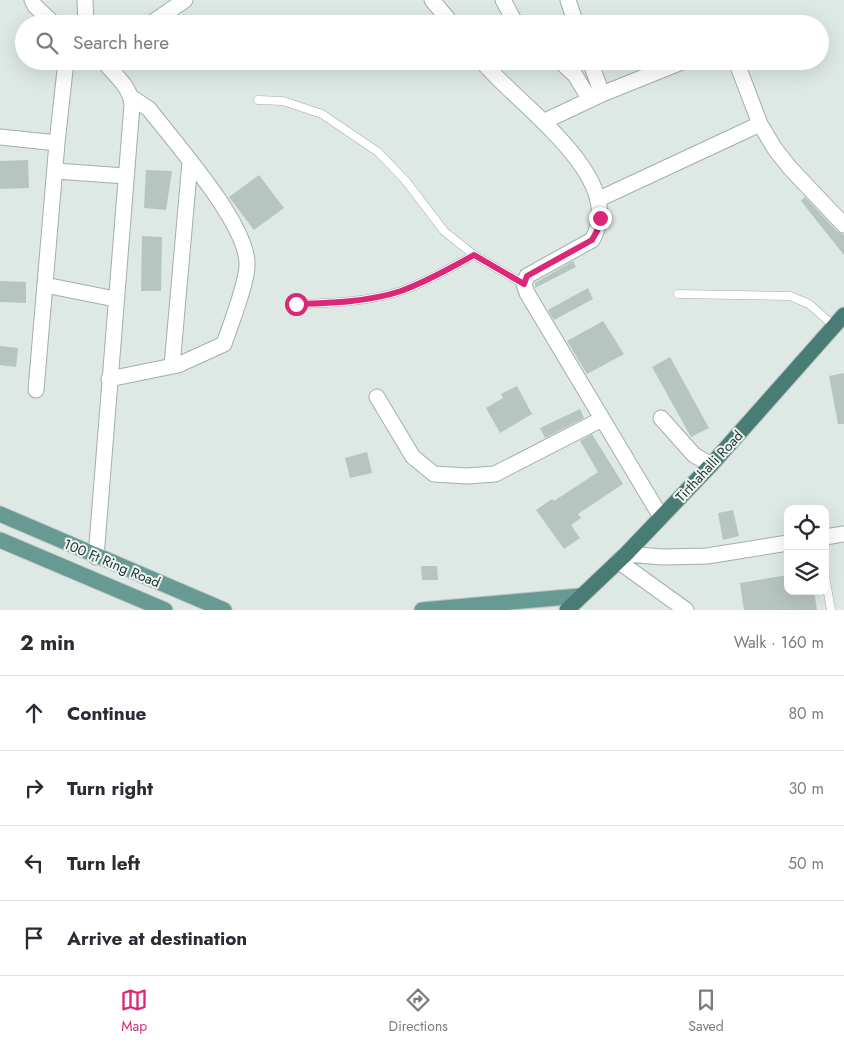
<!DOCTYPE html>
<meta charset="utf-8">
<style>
body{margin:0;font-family:Jost,sans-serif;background:#f2f2f3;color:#2b2b33}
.controls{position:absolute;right:15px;bottom:15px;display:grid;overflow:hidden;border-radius:10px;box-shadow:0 5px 20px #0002}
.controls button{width:45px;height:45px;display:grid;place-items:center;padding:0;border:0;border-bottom:1px solid #e1e1e2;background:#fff;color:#2b2b33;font:25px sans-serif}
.stop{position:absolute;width:15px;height:15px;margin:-11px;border:4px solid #db2777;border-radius:50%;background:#fff}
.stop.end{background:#db2777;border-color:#fff;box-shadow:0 1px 5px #0008}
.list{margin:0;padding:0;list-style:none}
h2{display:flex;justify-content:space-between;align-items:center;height:65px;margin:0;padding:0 20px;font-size:21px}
h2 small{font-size:16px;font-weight:400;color:#7c7c81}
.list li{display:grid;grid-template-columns:32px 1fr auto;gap:15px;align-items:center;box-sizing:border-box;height:75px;padding:0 20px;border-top:1px solid #e1e1e2}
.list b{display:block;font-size:19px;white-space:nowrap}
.list em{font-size:16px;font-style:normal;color:#7c7c81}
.icon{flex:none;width:28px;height:28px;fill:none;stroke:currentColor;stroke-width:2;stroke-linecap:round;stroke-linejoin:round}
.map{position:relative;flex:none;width:844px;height:610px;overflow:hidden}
.search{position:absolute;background:#fff;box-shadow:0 5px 20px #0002;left:15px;right:15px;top:15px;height:55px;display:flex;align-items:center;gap:12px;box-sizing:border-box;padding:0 18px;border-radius:28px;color:#7c7c81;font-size:19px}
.sheet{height:365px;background:#fff}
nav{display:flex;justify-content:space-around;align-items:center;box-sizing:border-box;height:70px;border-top:1px solid #e1e1e2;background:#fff;font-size:14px;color:#7c7c81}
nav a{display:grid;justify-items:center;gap:2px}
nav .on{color:#db2777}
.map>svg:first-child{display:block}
.building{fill:#b7c5c1}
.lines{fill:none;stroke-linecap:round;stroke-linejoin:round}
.service-casing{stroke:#a2afac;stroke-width:9}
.minor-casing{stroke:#a2afac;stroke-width:17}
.primary-casing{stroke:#bcc3c2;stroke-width:17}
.trunk-casing{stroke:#bcc3c2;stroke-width:17}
.service{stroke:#fff;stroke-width:8}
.minor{stroke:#fff;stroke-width:15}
.primary{stroke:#669a92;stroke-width:15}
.trunk{stroke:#4a7c76;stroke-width:15}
.route{stroke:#db2777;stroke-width:6}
.labels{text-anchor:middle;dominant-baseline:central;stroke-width:4;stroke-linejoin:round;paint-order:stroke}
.street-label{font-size:14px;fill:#213633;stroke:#eef5f2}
</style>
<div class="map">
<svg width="844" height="610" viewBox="0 0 844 610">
<rect width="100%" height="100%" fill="#dee8e5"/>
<path class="building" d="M28,160l1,28 -29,1v-28z
M146,170l26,1 -6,39 -22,-2z
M259,175l25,33 -30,22 -25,-33z
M805,197l32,34 7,4v20l-43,-54z
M142,236l20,1 -1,54h-20z
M573,261l3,6 -41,21v-5z
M0,281l26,1v21l-26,-1z
M588,288l5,11 -39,21 -6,-10z
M603,321l21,33 -37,20 -20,-33z
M0,346l18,2 -2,19 -16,-2z
M670,357l39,71 -18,9 -39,-70z
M844,373v51h-6l-9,-48z
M517,386l15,28 -32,19 -14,-25 17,-10 -2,-4z
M580,409l4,9 -39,20 -5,-10z
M592,434l31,50 -45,30 3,4 -10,7 9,13 -16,11 -28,-39 16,-11 2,2 44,-29 -18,-31z
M367,452l5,21 -22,5 -5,-20z
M733,510l6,26 -16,4 -5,-27z
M421,566h16l1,14h-16z
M788,575v16h26l3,19h-73l-4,-27z"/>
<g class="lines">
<defs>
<path id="service" d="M258,100l25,1 39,13 56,38 27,28 39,51 30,24 50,29
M678,294l112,2 19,8 25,22
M296,304c34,-1 72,-2 105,-13 25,-9 50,-23 73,-36
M825,576l6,34"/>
<path id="minor" d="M32,0l3,6 19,18
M85,0l1,24
M432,0l20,24
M503,0l13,24
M568,0l8,24
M150,24l35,-24
M482,61c33,42 148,117 110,179l-65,36 -3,8 3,9 134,224
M560,61l15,14 15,25
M590,61l12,33
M736,61l24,63 15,25 15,19 54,57
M543,122l59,-28 82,-33
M0,137l57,6
M56,171l69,5
M599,199l161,-75
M45,285l70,14
M172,366l18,-204
M109,379l69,-14 46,-21c6,-18 24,-63 23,-81 -1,-41 -72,-120 -98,-154l-18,-12
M36,390l21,-247 9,-82
M377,397l36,60 21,17 33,2 28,-2 107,-55
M661,418l33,37 17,10
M825,537l19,-3
M626,554l37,3 44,-1 81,-13
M96,557l36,-452c-1,-18 -18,-31 -29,-44
M618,561l68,49"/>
<path id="primary" d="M0,514l224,96
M0,540l165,70
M422,610l157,-14"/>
<path id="trunk" d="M567,610l59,-56 85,-89 133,-150"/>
</defs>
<use href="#service" class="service-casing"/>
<use href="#minor" class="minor-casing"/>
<use href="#primary" class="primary-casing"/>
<use href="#trunk" class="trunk-casing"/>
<use href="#service" class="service"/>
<use href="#minor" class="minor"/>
<use href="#primary" class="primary"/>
<use href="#trunk" class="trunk"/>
</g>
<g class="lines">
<path class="route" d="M296,304c34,-1 72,-2 105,-13 25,-9 50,-23 73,-36l50,29 3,-8 65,-36 5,-9 3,-13"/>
</g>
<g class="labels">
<g class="street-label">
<text transform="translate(709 466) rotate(-47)">Tirthahalli Road</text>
<text transform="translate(112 563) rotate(23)">100 Ft Ring Road</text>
</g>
</g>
</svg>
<div class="controls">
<button><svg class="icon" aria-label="locate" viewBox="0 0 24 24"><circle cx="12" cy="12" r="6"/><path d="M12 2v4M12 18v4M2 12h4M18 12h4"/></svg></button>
<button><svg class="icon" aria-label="layers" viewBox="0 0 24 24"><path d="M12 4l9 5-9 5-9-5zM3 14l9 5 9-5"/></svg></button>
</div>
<div class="stop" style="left:296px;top:304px"></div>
<div class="stop end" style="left:600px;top:218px"></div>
<div class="search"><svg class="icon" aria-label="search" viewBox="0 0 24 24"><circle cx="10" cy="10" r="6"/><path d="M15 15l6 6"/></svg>Search here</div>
</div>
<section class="sheet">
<h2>2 min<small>Walk · 160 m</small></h2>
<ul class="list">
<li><svg class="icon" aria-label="ahead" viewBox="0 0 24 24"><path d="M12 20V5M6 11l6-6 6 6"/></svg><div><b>Continue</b></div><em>80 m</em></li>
<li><svg class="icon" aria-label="right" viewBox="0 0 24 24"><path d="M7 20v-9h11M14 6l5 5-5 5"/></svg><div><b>Turn right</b></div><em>30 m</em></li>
<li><svg class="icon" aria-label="left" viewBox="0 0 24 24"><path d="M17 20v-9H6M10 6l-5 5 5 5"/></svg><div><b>Turn left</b></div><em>50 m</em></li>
<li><svg class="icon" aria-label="arrive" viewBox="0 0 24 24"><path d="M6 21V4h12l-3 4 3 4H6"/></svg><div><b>Arrive at destination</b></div></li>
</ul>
</section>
<nav>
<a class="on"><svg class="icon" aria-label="map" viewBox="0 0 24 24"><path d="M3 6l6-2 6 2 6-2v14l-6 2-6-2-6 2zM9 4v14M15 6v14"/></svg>Map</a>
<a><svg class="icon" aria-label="directions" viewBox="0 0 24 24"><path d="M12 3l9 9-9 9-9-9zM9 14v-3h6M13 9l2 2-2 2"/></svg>Directions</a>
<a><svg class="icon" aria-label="saved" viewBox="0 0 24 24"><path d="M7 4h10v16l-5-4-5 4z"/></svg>Saved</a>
</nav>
